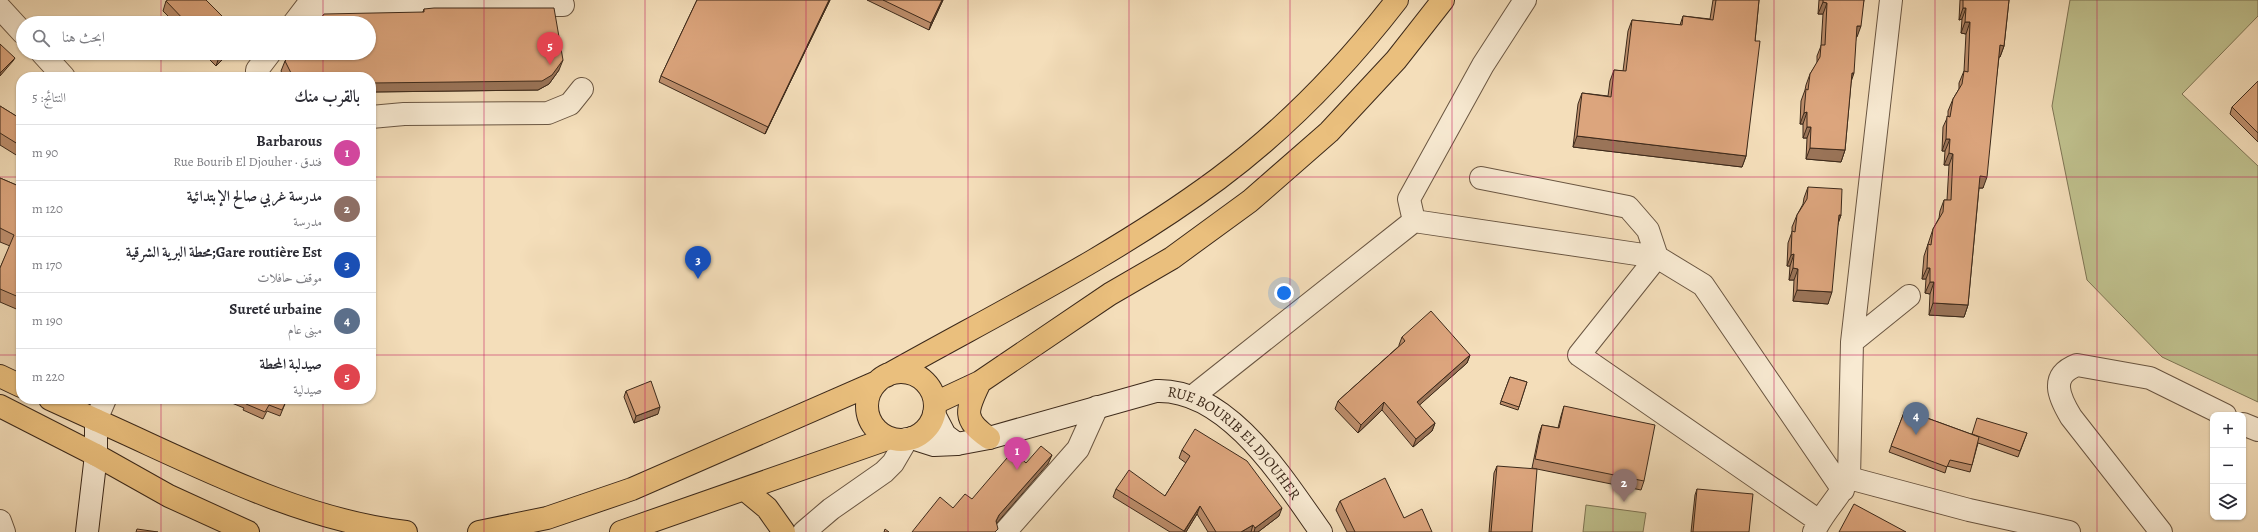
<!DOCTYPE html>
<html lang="ar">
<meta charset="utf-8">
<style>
body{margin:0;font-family:Alegreya,Amiri,serif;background:#f2f2f3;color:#2b2b33;direction:rtl}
.controls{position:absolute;right:12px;bottom:12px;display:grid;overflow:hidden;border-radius:8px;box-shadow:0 1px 3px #0004}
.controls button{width:36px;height:36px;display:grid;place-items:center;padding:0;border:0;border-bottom:1px solid #e1e1e2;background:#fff;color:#2b2b33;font:20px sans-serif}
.you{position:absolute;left:1284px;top:293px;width:14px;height:14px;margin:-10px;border:3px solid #fff;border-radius:50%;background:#1a73e8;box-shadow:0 0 0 6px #1a73e833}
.badge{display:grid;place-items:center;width:26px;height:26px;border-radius:50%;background:#8f2418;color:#fff;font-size:13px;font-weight:700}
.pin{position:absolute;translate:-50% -33px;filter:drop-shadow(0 1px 2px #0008)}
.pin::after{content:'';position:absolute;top:21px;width:14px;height:12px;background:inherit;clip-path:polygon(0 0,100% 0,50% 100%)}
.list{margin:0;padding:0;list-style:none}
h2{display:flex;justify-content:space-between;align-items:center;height:52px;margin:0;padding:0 16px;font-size:17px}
h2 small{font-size:13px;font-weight:400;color:#7c7c81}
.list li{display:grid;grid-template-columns:26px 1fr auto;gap:12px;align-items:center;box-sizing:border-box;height:56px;padding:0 16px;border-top:1px solid #e1e1e2}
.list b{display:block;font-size:15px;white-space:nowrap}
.list p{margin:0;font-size:13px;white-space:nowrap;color:#7c7c81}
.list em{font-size:13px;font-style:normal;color:#7c7c81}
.icon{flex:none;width:22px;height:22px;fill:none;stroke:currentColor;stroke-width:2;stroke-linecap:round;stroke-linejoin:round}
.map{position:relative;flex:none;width:2258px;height:532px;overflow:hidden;direction:ltr}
.search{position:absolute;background:#fff;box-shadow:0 1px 3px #0004;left:16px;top:16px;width:360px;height:44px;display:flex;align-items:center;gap:10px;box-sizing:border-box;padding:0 14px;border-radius:22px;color:#7c7c81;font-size:15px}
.panel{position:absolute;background:#fff;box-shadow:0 1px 3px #0004;left:16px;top:72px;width:360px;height:332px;border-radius:16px;direction:rtl}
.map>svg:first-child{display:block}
.green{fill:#bfc08d;stroke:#7e7454}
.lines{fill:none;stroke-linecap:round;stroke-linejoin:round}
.minor-casing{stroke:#6a5642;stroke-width:24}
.secondary-casing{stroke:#3c291a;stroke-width:24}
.primary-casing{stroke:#3c291a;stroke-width:24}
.trunk-casing{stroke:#3c291a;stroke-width:24}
.minor{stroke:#f8ead2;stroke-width:22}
.secondary{stroke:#f8ead2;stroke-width:22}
.primary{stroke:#eabf7d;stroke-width:22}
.trunk{stroke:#eabf7d;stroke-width:22}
.wall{fill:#bd8e6c;stroke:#3c291a}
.shaded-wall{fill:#9a7458;stroke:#3c291a}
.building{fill:#dca57d;stroke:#3c291a}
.grid{fill:none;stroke:#c2185b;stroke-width:1;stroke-opacity:0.55}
.labels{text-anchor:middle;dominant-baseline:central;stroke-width:4;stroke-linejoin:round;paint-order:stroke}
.street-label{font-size:15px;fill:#3c291a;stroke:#f8ead2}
</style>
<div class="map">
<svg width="2258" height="532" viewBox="0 0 2258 532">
<rect width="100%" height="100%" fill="#f4deba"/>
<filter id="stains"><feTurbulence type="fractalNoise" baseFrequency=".005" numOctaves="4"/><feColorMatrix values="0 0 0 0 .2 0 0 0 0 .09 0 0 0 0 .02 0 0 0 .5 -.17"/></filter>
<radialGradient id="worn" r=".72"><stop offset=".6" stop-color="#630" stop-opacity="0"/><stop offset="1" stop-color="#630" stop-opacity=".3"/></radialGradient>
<path class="green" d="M2070,0h188v16l-76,78 76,72v236l-96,-45 -75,-77 -35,-174z
M1586,505l60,8 -3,19h-60z"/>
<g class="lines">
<defs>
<path id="minor" d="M309,5h254
M0,8l23,25
M294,23l13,-17 10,-6
M42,53l22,24
M257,77v-7l13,-17
M371,117l33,-3 144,-1 22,-9 12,-15
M1481,178l147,29 20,23 9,27
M1414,221l-5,-22 74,-134 42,-65
M1657,257l-78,98 240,166
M1852,342l57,-46
M1192,397l222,-176 243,36 46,28 140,205
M96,420l9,-21
M2243,424l15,6
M1849,478l120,32 100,22
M0,521l4,11
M804,532l27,-23 53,-37 9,-9 14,-24
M1005,532l73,-83 19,-42
M1814,532c9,-20 25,-34 35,-54l3,-136 39,-342
M2161,532l-90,-115c-12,-20 -22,-41 6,-52l73,13 75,37"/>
<g id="secondary">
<path d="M934,414l11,21 12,9"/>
<path id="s1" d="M912,438l22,7 23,-1 32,-6 167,-47c72,-3 128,89 165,141"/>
<path d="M87,532l9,-77v-35"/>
</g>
<path id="primary" d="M0,376l21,10
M50,399l46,21
M0,406l96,49"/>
<path id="trunk" d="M867 406a34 34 0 1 1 68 0a34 34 0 1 1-68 0Z
M886,376c112,-63 228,-120 332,-197 67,-50 128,-113 179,-179
M980,382c-13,27 -19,37 9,56
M935,403l45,-21 130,-88 62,-36 78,-57 79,-69 67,-72 47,-60
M96,420c99,44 200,99 310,112
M96,455l73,41 79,36
M744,489l23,19 17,24
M479,532l68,-14 85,-29 245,-107
M621,532l269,-94"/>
</defs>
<use href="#minor" class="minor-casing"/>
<use href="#secondary" class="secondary-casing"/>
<use href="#primary" class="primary-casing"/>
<use href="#trunk" class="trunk-casing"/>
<use href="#minor" class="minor"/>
<use href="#secondary" class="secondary"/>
<use href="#primary" class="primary"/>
<use href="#trunk" class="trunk"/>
</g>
<path class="wall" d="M697,0h133l-65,134 -106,-52 2,-6z
M867,0h76l-14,30z
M1713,0h46l-4,41 -9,115 -4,11 -169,-20 5,-43 4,-11 26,3 2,-15 4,-11 9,1 5,-40 4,-11 48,5 3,-9 27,3z
M1819,0h45l-8,37 -5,46 -6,67 -4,12 -35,-3 1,-21h-4v-14h-3l1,-23 4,-11 1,-5 4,-11 7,-11v-7l4,-10 2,-32h-5z
M1960,0h49l-5,46 -4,11h-1l-16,131h-4l-11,117 -4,12 -35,-2 1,-21 -5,-1 1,-14h-4l2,-23 9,-27 6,-11 1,-7 4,-11h3l2,-35h-5l1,-14h-3l1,-24 5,-11v-5l5,-12 6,-10v-6l5,-12 2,-37 -5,-1 1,-14 -3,1z
M166,1l59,18 -1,4h-49l-12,-12z
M424,9l135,61 -10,14 -11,6 -167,2v-15h-87l-3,-6 4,-10 138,-49z
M203,53h26l-13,13z
M2258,81v61l-28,-28 2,-7z
M0,106l21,13v39l-21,-13z
M0,178l21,9v124l-21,-9v-34l10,-22 -10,-4z
M1808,187l33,28 -3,8 -10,81 -35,-3 1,-21h-5l1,-14h-3l1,-23 4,-11v-5l5,-12 6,-11 1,-6z
M1402,337l68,18 -3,8 -48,42 16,18 -3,8 -19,16 -31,-37 -24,23 -23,-24 3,-8 61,-55v-1z
M1510,377l17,5 -9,28 -18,-6z
M626,391l32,23 -24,9 -10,-26z
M222,399h65l-7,17 -13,-5 -4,8 -20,-9 1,-2z
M1564,406l80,75 -3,9 -109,-22 7,-34 3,-9 16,3 3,-12z
M1905,410l66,24 56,-1 -9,24 -40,-14 -6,22 -2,7 -23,-6 -2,7 -56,-21z
M1182,450l97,66 -21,16h-50l-11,-18 -11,18h-16l-57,-35 3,-8 49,7 21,-33 -7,-5z
M1497,466l35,66h-43l5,-59z
M1697,489l52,43h-58l4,-37z
M1340,501l64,17 28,14h-85l-11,-22z"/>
<path class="shaded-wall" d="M829,0h1l-65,134 3,-7z
M942,0h1l-14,30 2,-7z
M1823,2l4,1 -4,11h-5z
M1963,8h3l-4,11 -3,1z
M1965,22h5l-4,12 -5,-1z
M1857,26h4l-4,11h-4z
M2000,45l4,1 -4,11h-4z
M223,53h6l-13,13 3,-9z
M15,58l-2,3 -13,15v-3z
M563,60l-4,10 -10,14 -11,6 -167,2v-9z
M1852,73h2l-4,12z
M1807,112l-4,12h-3l4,-11z
M1807,127h4l-4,11h-4z
M1577,136l169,20 -4,11 -169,-20z
M1946,139h4l-5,12h-3z
M1810,148l35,2 -4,12 -35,-3z
M1949,153l4,1 -4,11h-5z
M1980,176l7,1 -4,11h-7z
M1839,215h2l-4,12z
M1794,254l-4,12h-3l4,-11z
M1793,268l5,1 -4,11h-5z
M1927,268h3l-4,11h-4z
M1930,282h4l-4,12 -5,-1z
M1797,290l35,2 -4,12 -35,-3z
M1933,303l35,2 -4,12 -35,-2z
M1470,355l-3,8 -53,47 3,-8z
M1384,402l-2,8 -24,23 3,-8z
M660,407l-2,7 -24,9 2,-7z
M1435,423l-3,8 -19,16 3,-8z
M1052,455l-4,9 -52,60v-3l3,-6z
M1200,506l-3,8 -11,18h-2z
M1282,508l-3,8 -21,16h-4l1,-4z
M1253,525l-2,7h-10z"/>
<path class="building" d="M168,0h38l19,19 -3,3 1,1h-36l-21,-22z
M697,0h132l-61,127 -107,-51z
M883,0h59l-11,23z
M1716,0h43l-4,41h5l-14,115 -169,-20 5,-43 29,4 3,-27 12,1 6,-51 50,5 1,-9 30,4z
M1823,0h41l-3,26h-4l-3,47h-2l-7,77 -35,-2 1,-21h-4v-15l-3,1 2,-24 2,1 2,-16 10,-17 1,-12h4l2,-42 -4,-1z
M1963,0h46l-5,46 -4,-1 -13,132 -7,-1 -12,129 -35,-2 1,-21h-4v-14h-3l1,-24 3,1 2,-16 10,-17 1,-12h7l2,-46 -4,-1 1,-14h-4l1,-23 3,1 3,-18 9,-15 2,-13 4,1 2,-50h-5l1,-14h-3z
M434,8h120l9,52 -11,15 -10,6 -171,2v-6h-78l-8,-16 7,-8h77v-30h-52l7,-9 100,-2v-3z
M0,44l15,14 -15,15z
M216,53h7l-4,4z
M2258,81v52l-26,-26z
M0,106l21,13v27l-21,-13z
M0,178l21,9v111l-21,-9v-21l14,-33 -14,-7z
M1808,187l34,2 -1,26h-2l-7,77 -35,-2 1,-21 -5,-1 1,-14 -3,1 1,-24 3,1 2,-17 10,-16z
M1431,311l39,44 -53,47 18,21 -19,16 -32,-37 -23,23 -23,-24 67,-60 -3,-4z
M1510,377l17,5 -8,25 -18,-6z
M651,381l9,26 -24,9 -10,-25z
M239,399h48l-5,11 -13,-5 -4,7 -19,-8 1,-2z
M1564,406l91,19 -11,56 -109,-22 7,-34 17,3z
M1905,410l74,27 -7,28 -22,-5 -3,7 -56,-21z
M1977,418l50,15 -7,18 -48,-17z
M1195,429l52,32 35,47 -27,20 -2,-3 -12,7h-25l-16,-26 -16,25 -68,-42 13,-19 36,26 25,-40 -8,-6z
M1041,446l11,9 -53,60 -3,6 2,8 -3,3h-83l28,-35 13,11 12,-14 7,5 41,-48 13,12z
M1497,466l40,3 -5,63h-41z
M1385,478l19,40 18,-9 10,23h-77l-15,-31z
M1697,489l56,5 -4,38h-56z
M1854,504l52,28h-67z
M137,529l21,3h-22z
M885,529l4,3h-5z"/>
<path class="grid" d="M161,0v23M323,0v23M484,0v532M645,0v532M806,0v532M968,0v532M1129,0v532M1290,0v532M1452,0v532M1613,0v532M1774,0v532M1935,0v532M2097,0v532M161,53v24M323,53v24M0,177h21M371,177h1887M0,355h21M371,355h1887M161,399v133M323,399v133"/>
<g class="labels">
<g class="street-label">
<text stroke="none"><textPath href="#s1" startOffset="350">RUE BOURIB EL DJOUHER</textPath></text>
</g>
</g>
<rect width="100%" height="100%" filter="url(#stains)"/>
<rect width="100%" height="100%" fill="url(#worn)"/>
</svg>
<div class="controls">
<button>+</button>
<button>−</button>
<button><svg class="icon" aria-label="layers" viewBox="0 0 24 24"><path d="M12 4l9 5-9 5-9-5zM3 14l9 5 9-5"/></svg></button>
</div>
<div class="you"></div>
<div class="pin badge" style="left:1017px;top:470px;background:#d1479c">1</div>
<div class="pin badge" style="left:1624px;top:502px;background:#8d6e63">2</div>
<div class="pin badge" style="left:698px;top:279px;background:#1a4fb4">3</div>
<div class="pin badge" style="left:1916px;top:435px;background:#5c6f8a">4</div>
<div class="pin badge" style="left:550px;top:65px;background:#e0444e">5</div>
<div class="search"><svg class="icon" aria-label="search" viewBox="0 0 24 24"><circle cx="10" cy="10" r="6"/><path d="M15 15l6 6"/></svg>ابحث هنا</div>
<section class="panel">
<h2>بالقرب منك<small>النتائج: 5</small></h2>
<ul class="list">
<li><span class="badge" style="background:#d1479c">1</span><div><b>Barbarous</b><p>فندق · Rue Bourib El Djouher</p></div><em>90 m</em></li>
<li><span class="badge" style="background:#8d6e63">2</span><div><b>مدرسة غربي صالح الإبتدائية</b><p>مدرسة</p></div><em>120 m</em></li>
<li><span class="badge" style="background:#1a4fb4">3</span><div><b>Gare routière Est;محطة البرية الشرقية</b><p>موقف حافلات</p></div><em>170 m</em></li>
<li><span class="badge" style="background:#5c6f8a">4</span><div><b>Sureté urbaine</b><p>مبنى عام</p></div><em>190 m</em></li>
<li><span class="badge" style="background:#e0444e">5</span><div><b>صيدلبة المحطة</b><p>صيدلية</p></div><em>220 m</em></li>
</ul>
</section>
</div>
